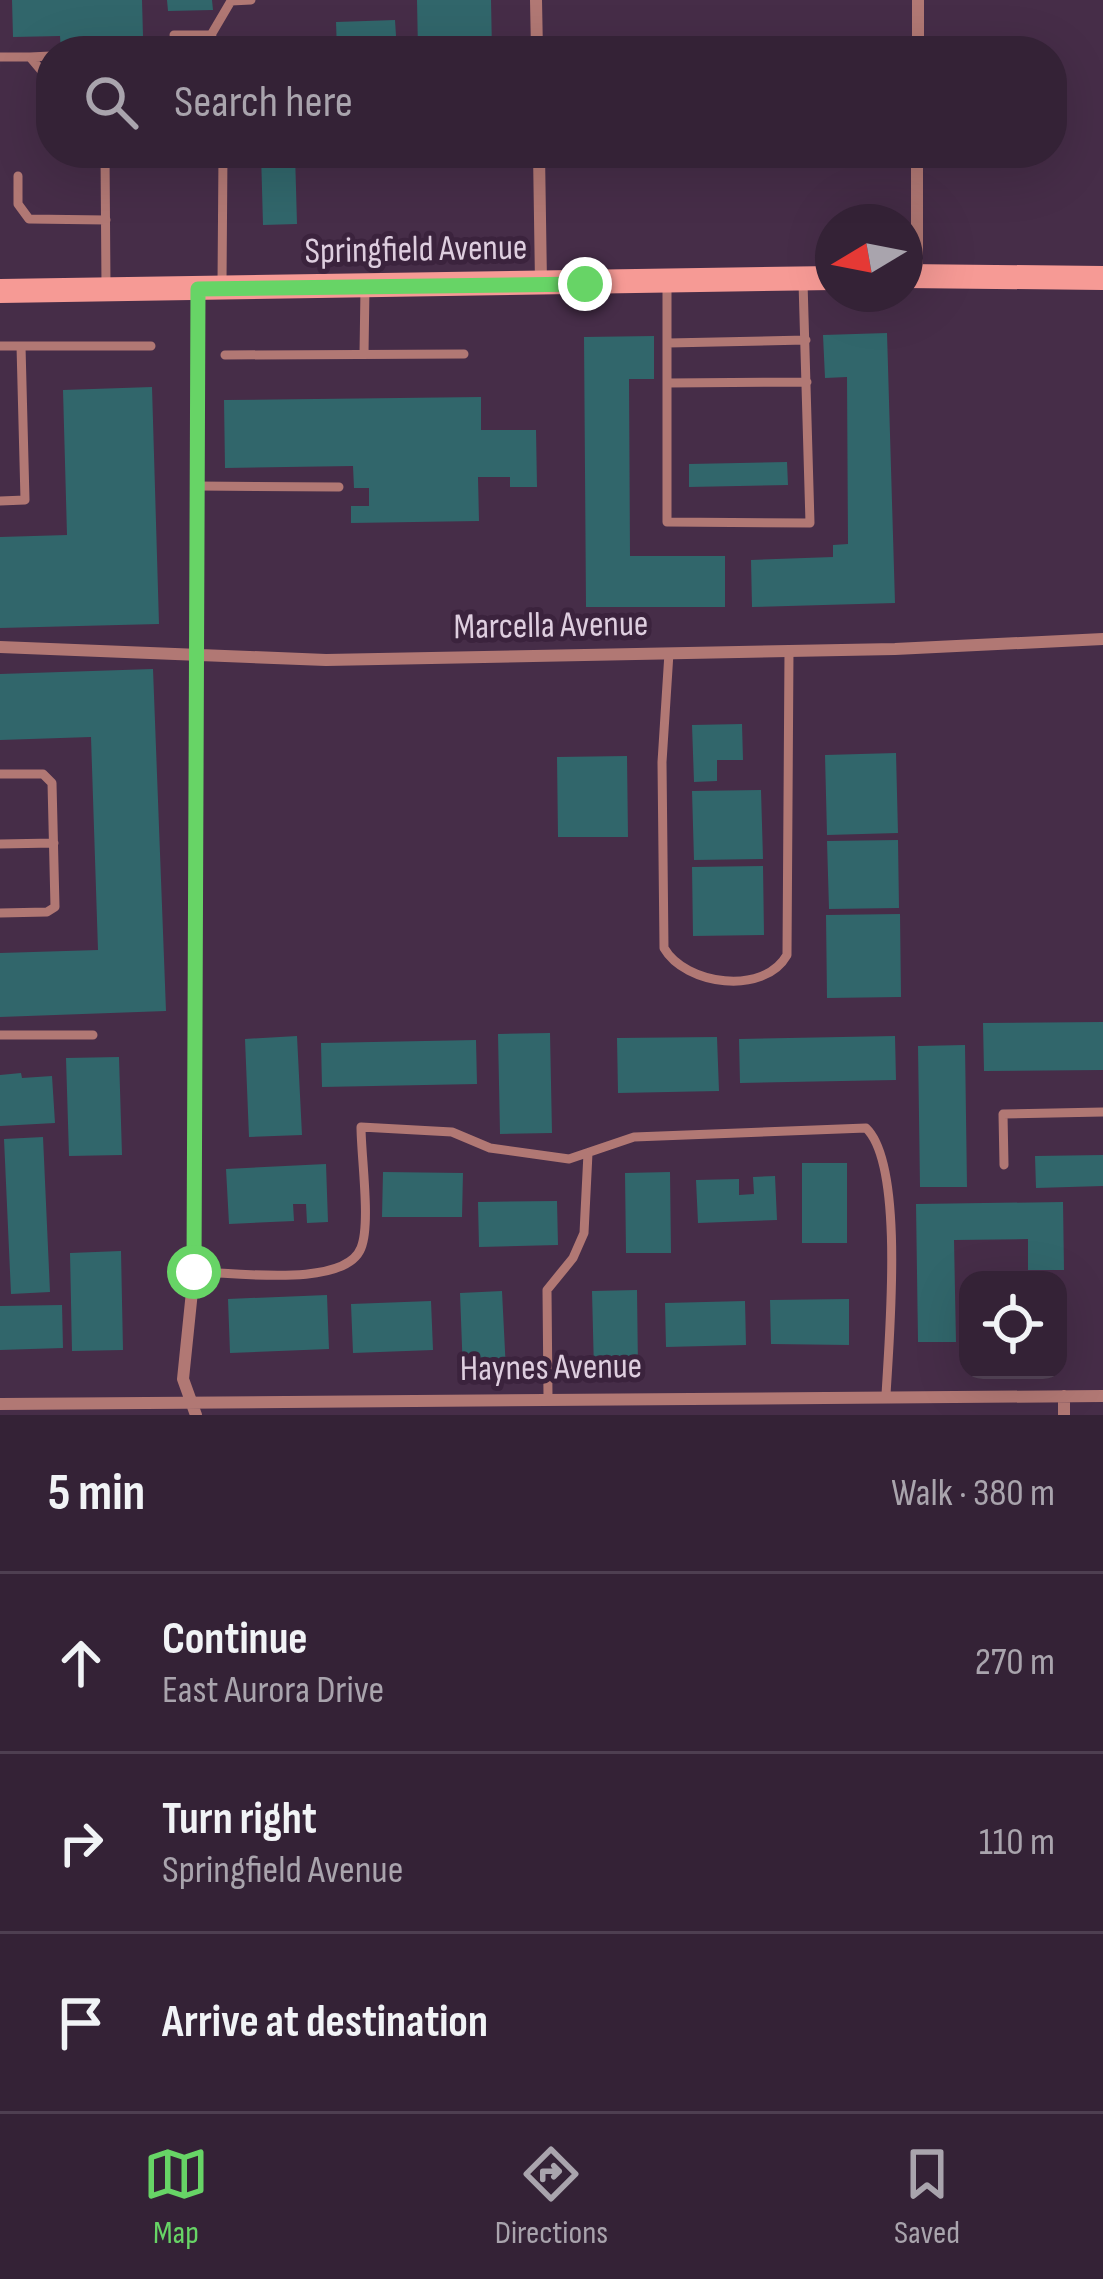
<!DOCTYPE html>
<meta charset="utf-8">
<style>
body{margin:0;font-family:"Sofia Sans Condensed",sans-serif;background:#3f2f42;color:#f1f3f6}
.controls{position:absolute;right:36px;bottom:36px;display:grid;overflow:hidden;border-radius:24px;box-shadow:0 12px 48px #0002}
.controls button{width:108px;height:108px;display:grid;place-items:center;padding:0;border:0;border-bottom:3px solid #4e3f51;background:#342236;color:#f1f3f6;font:60px sans-serif}
.compass{position:absolute;left:815px;top:204px;width:108px;height:108px;border-radius:50%;background:#342236;box-shadow:0 12px 48px #0002;rotate:260deg}
.stop{position:absolute;width:36px;height:36px;margin:-27px;border:9px solid #67d466;border-radius:50%;background:#fff}
.stop.end{background:#67d466;border-color:#fff;box-shadow:0 3px 12px #0008}
.list{margin:0;padding:0;list-style:none}
h2{display:flex;justify-content:space-between;align-items:center;height:156px;margin:0;padding:0 48px;font-size:51px}
h2 small{font-size:39px;font-weight:400;color:#a9a4ad}
.list li{display:grid;grid-template-columns:78px 1fr auto;gap:36px;align-items:center;box-sizing:border-box;height:180px;padding:0 48px;border-top:3px solid #4e3f51}
.list b{display:block;font-size:45px;white-space:nowrap}
.list p{margin:0;font-size:39px;white-space:nowrap;color:#a9a4ad}
.list em{font-size:39px;font-style:normal;color:#a9a4ad}
.icon{flex:none;width:66px;height:66px;fill:none;stroke:currentColor;stroke-width:2;stroke-linecap:round;stroke-linejoin:round}
.map{position:relative;flex:none;width:1103px;height:1415px;overflow:hidden}
.search{position:absolute;background:#342236;box-shadow:0 12px 48px #0002;left:36px;right:36px;top:36px;height:132px;display:flex;align-items:center;gap:30px;box-sizing:border-box;padding:0 42px;border-radius:48px;color:#a9a4ad;font-size:45px}
.sheet{height:696px;background:#342236}
nav{display:flex;justify-content:space-around;align-items:center;box-sizing:border-box;height:168px;border-top:3px solid #4e3f51;background:#342236;font-size:33px;color:#a9a4ad}
nav a{display:grid;justify-items:center;gap:6px}
nav .on{color:#67d466}
.map>svg:first-child{display:block}
.building{fill:#31666b}
.lines{fill:none;stroke-linecap:round;stroke-linejoin:round}
.service{stroke:#b17874;stroke-width:9}
.minor{stroke:#b17874;stroke-width:12}
.secondary{stroke:#f69a95;stroke-width:24}
.route{stroke:#67d466;stroke-width:15}
.labels{text-anchor:middle;dominant-baseline:central;stroke-width:10;stroke-linejoin:round;paint-order:stroke}
.street-label{font-size:36px;fill:#decedf;stroke:#3b233d}
</style>
<div class="map">
<svg width="1103" height="1415" viewBox="0 0 1103 1415">
<rect width="100%" height="100%" fill="#462d48"/>
<path class="building" d="M12,0h130l1,36 -53,1v14h-29l-1,-15 -47,1z
M167,0h45l1,10 -45,1z
M417,0h74l1,51h-74z
M395,20l2,31h-60l-1,-29z
M291,38v13h-33v-12z
M261,153h34l2,71 -34,1z
M887,333l8,270 -143,4 -1,-47 82,-3v-12l15,-1 -1,-167 -22,1 -2,-43z
M654,336v43h-25l1,177h95v51h-139l-2,-270z
M152,387l7,237 -159,4v-91l67,-2 -4,-145z
M481,397v33h55l1,57h-27v-10h-32l1,44 -128,2v-17h18v-18h-15l-1,-22 -128,2 -1,-68z
M787,462l1,23 -99,2v-23z
M153,669l13,342 -166,6v-64l98,-3 -7,-213 -91,3v-66z
M742,724l1,36h-26v21l-23,1 -2,-57z
M896,753l2,80 -71,2 -2,-80z
M627,756l1,81h-70l-1,-80z
M761,790l2,69 -69,1 -2,-69z
M898,840l1,68 -70,1 -2,-68z
M763,866l1,69 -71,1 -1,-69z
M900,914l1,83 -74,1 -1,-83z
M1103,1022v48l-119,1 -1,-48z
M550,1033l2,100 -52,1 -2,-100z
M297,1036l5,99 -53,2 -4,-98z
M895,1036l1,44 -156,3 -1,-44z
M717,1037l2,54 -101,2 -1,-55z
M476,1040l1,44 -155,3 -1,-44z
M965,1045l2,142h-47l-2,-141z
M119,1057l3,98 -53,1 -3,-98z
M21,1073l1,5 30,-2 3,47 -55,3v-51z
M43,1137l7,155 -39,2 -7,-155z
M1103,1155v31l-67,2 -1,-32z
M802,1163h45v80h-45z
M326,1164l2,58 -21,1 -1,-19h-13l1,17 -65,3 -3,-55z
M383,1172l80,1 -1,44h-80z
M670,1172l1,81h-45l-1,-80z
M775,1176l2,44 -79,3 -2,-43 43,-1v16l15,-1 -1,-17z
M557,1201l1,44 -79,2 -1,-45z
M1063,1202l1,68h-36v-31l-74,1 2,102h-38l-2,-138z
M121,1251l2,99 -51,1 -2,-98z
M637,1290l1,80 -44,1 -2,-80z
M502,1291l4,80 -43,2 -3,-80z
M327,1295l2,54 -99,4 -2,-54z
M849,1299v46l-78,-1 -1,-44z
M431,1301l2,49 -80,3 -2,-49z
M745,1301l1,44 -80,2 -1,-44z
M62,1305l1,43 -63,2v-44z"/>
<g class="lines">
<path class="service" d="M174,35h37l8,16
M211,35l20,-34 20,-1
M0,57h30l21,25
M30,57l21,-1
M105,153l1,133
M18,176v28l11,15 77,1
M667,282v240l143,1 -7,-241
M222,283l1,-130
M668,343l138,-3
M0,346h151
M364,354l1,-66
M225,355l239,-1
M668,383l139,-1
M197,486l142,1
M0,501l25,-1 -4,-154
M669,653l-7,109 2,186c21,37 100,48 123,7l2,-304
M0,774h43l9,9 3,124 -8,5 -47,1
M0,844l54,-1
M0,1035h93
M1004,1165l-1,-51 100,-2
M194,1272c39,0 151,17 167,-24 10,-24 0,-92 0,-121l91,5 38,16 79,11 65,-22 232,-9c39,37 23,210 20,267
M548,1397l-1,-107 26,-32 11,-25 4,-80"/>
<path class="minor" d="M536,0l1,51
M918,51v-51
M539,153l2,130
M917,275v-122
M0,647l326,13 569,-11 208,-10
M1064,1396v19
M0,1404l1103,-8
M196,1415l-13,-36 11,-107 4,-983"/>
<path class="secondary" d="M905,276l198,2
M0,291l833,-13"/>
</g>
<g class="lines">
<path class="route" d="M194,1272l4,-983 387,-5"/>
</g>
<g class="labels">
<g class="street-label">
<text transform="translate(416 250) rotate(-1)">Springfield Avenue</text>
<text transform="translate(551 626) rotate(-1)">Marcella Avenue</text>
<text transform="translate(551 1368) rotate(-1)">Haynes Avenue</text>
</g>
</g>
</svg>
<div class="controls">
<button><svg class="icon" aria-label="locate" viewBox="0 0 24 24"><circle cx="12" cy="12" r="6"/><path d="M12 2v4M12 18v4M2 12h4M18 12h4"/></svg></button>
</div>
<svg class="compass" viewBox="-18 -18 36 36"><path d="M0-13l5 13h-10z" fill="#e53935"/><path d="M0 13l5-13h-10z" fill="#a9a4ad"/></svg>
<div class="stop" style="left:194px;top:1272px"></div>
<div class="stop end" style="left:585px;top:284px"></div>
<div class="search"><svg class="icon" aria-label="search" viewBox="0 0 24 24"><circle cx="10" cy="10" r="6"/><path d="M15 15l6 6"/></svg>Search here</div>
</div>
<section class="sheet">
<h2>5 min<small>Walk · 380 m</small></h2>
<ul class="list">
<li><svg class="icon" aria-label="ahead" viewBox="0 0 24 24"><path d="M12 20V5M6 11l6-6 6 6"/></svg><div><b>Continue</b><p>East Aurora Drive</p></div><em>270 m</em></li>
<li><svg class="icon" aria-label="right" viewBox="0 0 24 24"><path d="M7 20v-9h11M14 6l5 5-5 5"/></svg><div><b>Turn right</b><p>Springfield Avenue</p></div><em>110 m</em></li>
<li><svg class="icon" aria-label="arrive" viewBox="0 0 24 24"><path d="M6 21V4h12l-3 4 3 4H6"/></svg><div><b>Arrive at destination</b></div></li>
</ul>
</section>
<nav>
<a class="on"><svg class="icon" aria-label="map" viewBox="0 0 24 24"><path d="M3 6l6-2 6 2 6-2v14l-6 2-6-2-6 2zM9 4v14M15 6v14"/></svg>Map</a>
<a><svg class="icon" aria-label="directions" viewBox="0 0 24 24"><path d="M12 3l9 9-9 9-9-9zM9 14v-3h6M13 9l2 2-2 2"/></svg>Directions</a>
<a><svg class="icon" aria-label="saved" viewBox="0 0 24 24"><path d="M7 4h10v16l-5-4-5 4z"/></svg>Saved</a>
</nav>
